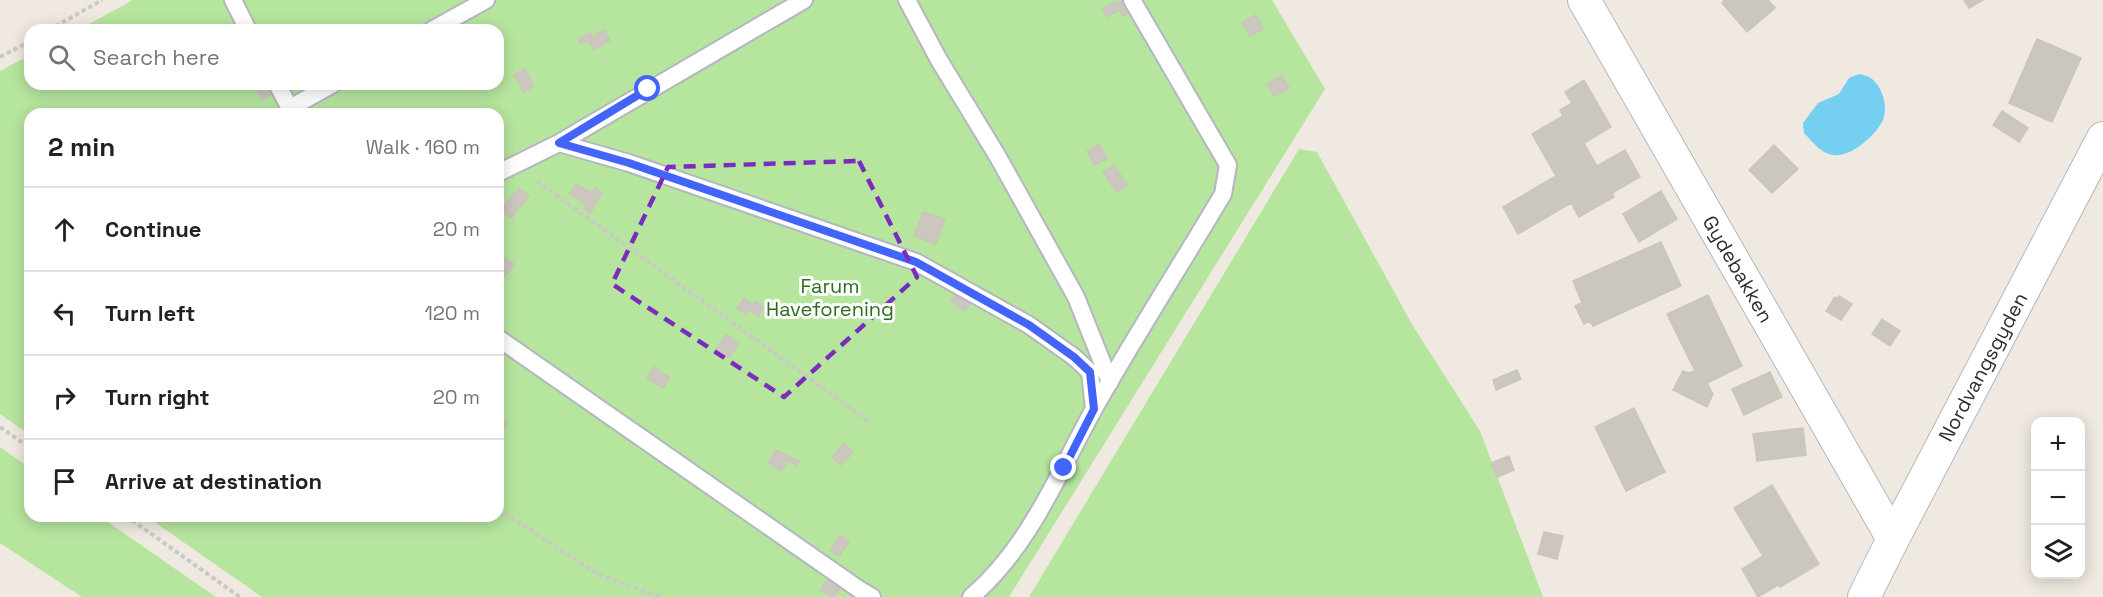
<!DOCTYPE html>
<meta charset="utf-8">
<style>
body{margin:0;font-family:"Space Grotesk",sans-serif;background:#f2f2f2;color:#202124}
.controls{position:absolute;right:18px;bottom:18px;display:grid;overflow:hidden;border-radius:12px;box-shadow:0 3px 15px #0003}
.controls button{width:54px;height:54px;display:grid;place-items:center;padding:0;border:0;border-bottom:2px solid #e0e0e0;background:#fff;color:#202124;font:30px sans-serif}
.stop{position:absolute;width:18px;height:18px;margin:-14px;border:4px solid #4264fb;border-radius:50%;background:#fff}
.stop.end{background:#4264fb;border-color:#fff;box-shadow:0 2px 6px #0008}
.list{margin:0;padding:0;list-style:none}
h2{display:flex;justify-content:space-between;align-items:center;height:78px;margin:0;padding:0 24px;font-size:26px}
h2 small{font-size:20px;font-weight:400;color:#757577}
.list li{display:grid;grid-template-columns:39px 1fr auto;gap:18px;align-items:center;box-sizing:border-box;height:84px;padding:0 24px;border-top:2px solid #e0e0e0}
.list b{display:block;font-size:22px;white-space:nowrap}
.list em{font-size:20px;font-style:normal;color:#757577}
.icon{flex:none;width:33px;height:33px;fill:none;stroke:currentColor;stroke-width:2;stroke-linecap:round;stroke-linejoin:round}
.map{position:relative;flex:none;width:2103px;height:597px;overflow:hidden}
.search{position:absolute;background:#fff;box-shadow:0 3px 15px #0003;left:24px;top:24px;width:480px;height:66px;display:flex;align-items:center;gap:15px;box-sizing:border-box;padding:0 21px;border-radius:18px;color:#757577;font-size:22px}
.panel{position:absolute;background:#fff;box-shadow:0 3px 15px #0003;left:24px;top:108px;width:480px;height:414px;border-radius:18px}
.map>svg:first-child{display:block}
.green{fill:#b6e59e}
.water{fill:#75cff0}
.building{fill:#cbc7bf;stroke:#cbc5ba;stroke-width:1.5}
.lines{fill:none;stroke-linecap:round;stroke-linejoin:round}
.lane-casing{stroke:#b4b7c1;stroke-width:20}
.street-casing{stroke:#b4b7c1;stroke-width:34}
.path{stroke:#c9c9c9;stroke-width:4;stroke-dasharray:4.5 3;stroke-linecap:butt}
.lane{stroke:#fff;stroke-width:16}
.street{stroke:#fff;stroke-width:32}
.route{stroke:#4264fb;stroke-width:8}
.marked{fill:none;stroke:#7b2cbf;stroke-width:4.5;stroke-dasharray:12 8;stroke-linejoin:round}
.labels{text-anchor:middle;dominant-baseline:central;stroke-width:6;stroke-linejoin:round;paint-order:stroke}
.street-label{font-size:20px;fill:#2e2e2e;stroke:#fff}
.park-label{font-size:20px;fill:#2c6e1b;stroke:#fff}
</style>
<div class="map">
<svg width="2103" height="597" viewBox="0 0 2103 597">
<rect width="100%" height="100%" fill="#efe9e1"/>
<path class="green" d="M133,0h1139l53,89 -316,508h-747l-116,-81h352v-402h-468v321l-30,-21v-343l30,-16v29h468v-54h-420z
M1299,149l18,3 96,174 67,105 63,166h-514z
M0,447l30,21v48h69l117,81h-134l-82,-54z"/>
<path class="water" d="M1859,74c4,1 10,2 13,5 11,9 17,30 10,43 -8,15 -35,39 -53,32 -10,-3 -18,-14 -25,-21l-1,-10 15,-20 21,-9 10,-16z"/>
<path class="building" d="M1123,0h4l5,11 -9,5 -4,-6 -12,7 -5,-8 13,-7 1,2z
M1723,0h45l7,8 -28,24 -25,-29 2,-1z
M1964,0h19l-14,8z
M1256,15l7,14 -13,7 -8,-14z
M604,30l6,11 -17,9 -5,-10 -8,4 -2,-5 12,-6 2,4z
M2037,39l44,19 -29,64 -43,-19z
M525,69l9,17 -11,6 -9,-17z
M1282,76l7,12 -15,8 -7,-12z
M1584,80l27,47 -27,16 13,23 28,-16 15,27 -28,16 2,4 -35,20 -8,-14 -53,31 -15,-27 53,-31 -24,-42 31,-18 -3,-6 12,-7 -7,-11z
M257,84h14l4,8 -13,8 -8,-14z
M2002,111l26,17 -9,14 -26,-17z
M1099,144l8,15 -13,6 -7,-14z
M1774,145l24,24 -26,24 -23,-23z
M1114,165l13,20 -11,7 -13,-20z
M576,184l16,9 3,-5 7,6 -12,19 -6,-4 2,-4 -16,-11z
M519,188l10,8 -18,22 -10,-9z
M1661,191l16,28 -38,23 -16,-28z
M923,212l22,7 -9,25 -22,-8z
M1661,242l20,44 -88,40 -3,-5 -6,3 -9,-18 7,-3 -9,-22z
M498,254l16,10 -9,13 -7,-4z
M960,288l14,10 -9,13 -14,-10z
M1708,295l34,71 -35,17 6,11 -6,13 -34,-17 10,-19 6,2 6,-2 -28,-57z
M1839,296l13,8 -11,16 -15,-9 9,-14 2,2z
M744,298l9,7 3,-4 8,6 -6,9 -10,-6 -2,4 -9,-6z
M1882,319l18,12 -10,15 -18,-12z
M726,335l13,8 -10,15 -13,-9z
M654,367l16,11 -7,10 -16,-10z
M1517,370l4,9 -25,11 -3,-10z
M1770,372l12,25 -38,18 -12,-26z
M1634,408l31,64 -39,19 -31,-64z
M498,418l9,6 -7,10 -2,-1z
M1803,428l3,27 -49,6 -4,-27z
M844,443l9,9 -12,13 -9,-8z
M776,450l23,11 -3,5 -8,-6 -7,11 -13,-9z
M1509,456l5,14 -17,7 -6,-14z
M1772,485l47,79 -39,23 -2,-2 -20,12 -16,-28 21,-13 -29,-48z
M1544,532l19,4 -6,23 -19,-5z
M840,535l9,7 -10,14 -9,-6z
M827,580l13,8 -6,9 -14,-7z"/>
<g class="lines">
<defs>
<path id="lane" d="M233,0l15,30
M907,0l32,60 59,97 78,140 34,85
M432,30l54,-30
M277,84l16,30
M290,108l43,-24
M559,143l245,-143
M498,173l61,-30 70,20 287,99 113,63 45,32 16,15 4,37
M498,338l362,252 12,7
M971,597c61,-52 89,-129 128,-197 40,-70 83,-137 124,-206l5,-29 -96,-165"/>
<path id="street" d="M1584,0l309,539
M1864,597l29,-58 210,-401"/>
</defs>
<use href="#lane" class="lane-casing"/>
<use href="#street" class="street-casing"/>
<path class="path" d="M49,30l53,-30
M0,57l30,-16
M537,181l331,240
M0,427l30,21
M498,509l101,66 62,22
M126,516l114,81"/>
<use href="#lane" class="lane"/>
<use href="#street" class="street"/>
</g>
<g class="lines">
<path class="route" d="M648,89l-89,54 70,20 287,99 113,63 45,32 16,15 4,37 -30,59"/>
</g>
<path class="marked" d="M859,161l58,116 -133,120 -172,-113 56,-117z"/>
<g class="labels">
<g class="street-label">
<text transform="translate(1738 269) rotate(60)">Gydebakken</text>
<text transform="translate(1983 367) rotate(-62)">Nordvangsgyden</text>
</g>
<g class="park-label">
<text x="830" y="286">Farum<tspan x="830" dy="23">Haveforening</tspan></text>
</g>
</g>
</svg>
<div class="controls">
<button>+</button>
<button>−</button>
<button><svg class="icon" aria-label="layers" viewBox="0 0 24 24"><path d="M12 4l9 5-9 5-9-5zM3 14l9 5 9-5"/></svg></button>
</div>
<div class="stop" style="left:648px;top:89px"></div>
<div class="stop end" style="left:1064px;top:468px"></div>
<div class="search"><svg class="icon" aria-label="search" viewBox="0 0 24 24"><circle cx="10" cy="10" r="6"/><path d="M15 15l6 6"/></svg>Search here</div>
<section class="panel">
<h2>2 min<small>Walk · 160 m</small></h2>
<ul class="list">
<li><svg class="icon" aria-label="ahead" viewBox="0 0 24 24"><path d="M12 20V5M6 11l6-6 6 6"/></svg><div><b>Continue</b></div><em>20 m</em></li>
<li><svg class="icon" aria-label="left" viewBox="0 0 24 24"><path d="M17 20v-9H6M10 6l-5 5 5 5"/></svg><div><b>Turn left</b></div><em>120 m</em></li>
<li><svg class="icon" aria-label="right" viewBox="0 0 24 24"><path d="M7 20v-9h11M14 6l5 5-5 5"/></svg><div><b>Turn right</b></div><em>20 m</em></li>
<li><svg class="icon" aria-label="arrive" viewBox="0 0 24 24"><path d="M6 21V4h12l-3 4 3 4H6"/></svg><div><b>Arrive at destination</b></div></li>
</ul>
</section>
</div>
